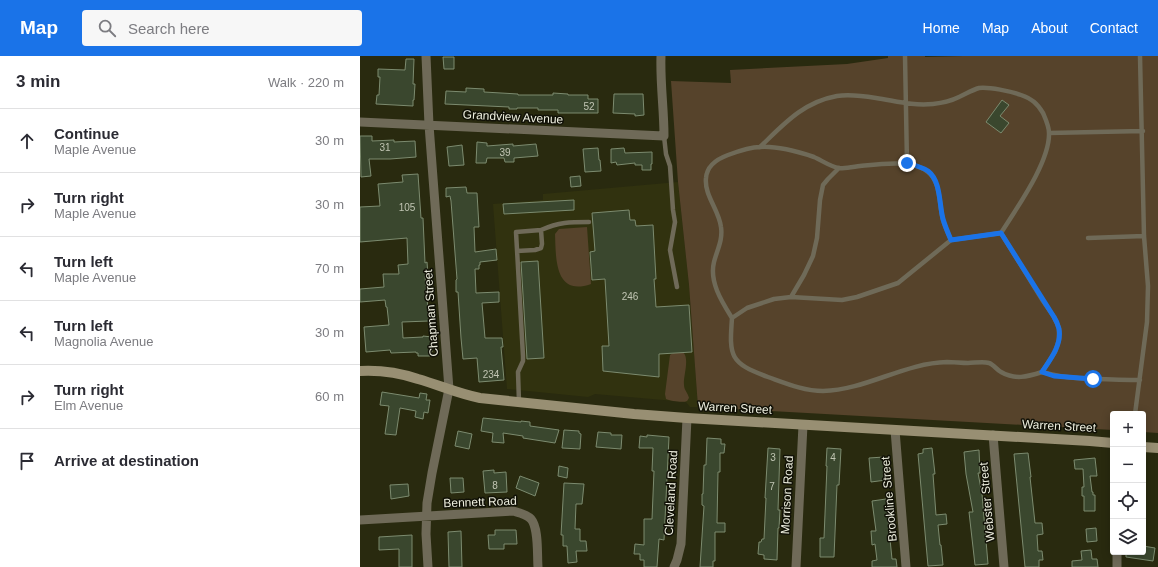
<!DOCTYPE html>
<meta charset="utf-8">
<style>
body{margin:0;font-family:Arial,sans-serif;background:#f7f7f7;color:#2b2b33}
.controls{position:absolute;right:12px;bottom:12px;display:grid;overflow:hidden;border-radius:4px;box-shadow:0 2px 10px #0003}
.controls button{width:36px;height:36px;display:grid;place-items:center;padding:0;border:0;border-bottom:1px solid #e1e1e2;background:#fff;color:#2b2b33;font:20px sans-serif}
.stop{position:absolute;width:12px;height:12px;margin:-9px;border:3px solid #1a73e8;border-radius:50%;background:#fff}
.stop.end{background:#1a73e8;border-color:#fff;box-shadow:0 1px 4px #0008}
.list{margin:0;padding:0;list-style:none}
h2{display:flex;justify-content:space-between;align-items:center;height:52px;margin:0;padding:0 16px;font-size:17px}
h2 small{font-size:13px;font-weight:400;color:#7c7c81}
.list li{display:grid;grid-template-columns:26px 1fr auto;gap:12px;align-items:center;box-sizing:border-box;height:64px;padding:0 16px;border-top:1px solid #e1e1e2}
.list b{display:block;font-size:15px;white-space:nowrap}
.list p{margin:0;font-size:13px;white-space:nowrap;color:#7c7c81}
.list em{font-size:13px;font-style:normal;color:#7c7c81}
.icon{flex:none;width:22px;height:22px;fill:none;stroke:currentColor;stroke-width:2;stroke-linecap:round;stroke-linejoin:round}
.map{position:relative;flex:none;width:798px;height:511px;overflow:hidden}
header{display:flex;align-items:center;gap:24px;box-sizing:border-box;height:56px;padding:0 20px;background:#1a73e8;color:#fff}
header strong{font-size:19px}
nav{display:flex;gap:22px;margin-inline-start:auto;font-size:14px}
.search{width:280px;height:36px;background:#f7f7f7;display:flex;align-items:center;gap:10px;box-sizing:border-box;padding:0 14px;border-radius:4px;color:#7c7c81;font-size:15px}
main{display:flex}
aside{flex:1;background:#fff}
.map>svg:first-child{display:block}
.built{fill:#31320f}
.green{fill:#56432b}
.building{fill:#3a472e;stroke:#7c8b6f}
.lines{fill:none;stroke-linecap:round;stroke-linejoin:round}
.lane{stroke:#6f6a58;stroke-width:4.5}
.street{stroke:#6f6a58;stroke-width:9}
.secondary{stroke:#988f73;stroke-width:10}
.route{stroke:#1a73e8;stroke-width:5}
.labels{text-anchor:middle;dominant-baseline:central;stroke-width:3;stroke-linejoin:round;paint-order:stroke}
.number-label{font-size:10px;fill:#c1c5b3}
.street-label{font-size:12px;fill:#eeefdf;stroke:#111107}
</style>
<header>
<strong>Map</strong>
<div class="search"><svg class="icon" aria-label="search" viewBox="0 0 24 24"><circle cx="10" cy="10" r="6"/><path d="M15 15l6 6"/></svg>Search here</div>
<nav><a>Home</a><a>Map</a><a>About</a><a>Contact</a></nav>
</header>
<main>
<aside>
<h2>3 min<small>Walk · 220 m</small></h2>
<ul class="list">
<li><svg class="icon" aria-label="ahead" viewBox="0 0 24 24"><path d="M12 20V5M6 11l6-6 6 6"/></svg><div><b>Continue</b><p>Maple Avenue</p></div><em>30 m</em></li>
<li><svg class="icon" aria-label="right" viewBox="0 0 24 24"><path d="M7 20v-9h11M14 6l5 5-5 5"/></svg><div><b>Turn right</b><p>Maple Avenue</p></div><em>30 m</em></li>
<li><svg class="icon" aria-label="left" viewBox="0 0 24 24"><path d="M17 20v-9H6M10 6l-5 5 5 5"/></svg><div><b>Turn left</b><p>Maple Avenue</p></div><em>70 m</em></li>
<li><svg class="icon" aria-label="left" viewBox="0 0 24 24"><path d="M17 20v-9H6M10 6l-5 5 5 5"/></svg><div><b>Turn left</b><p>Magnolia Avenue</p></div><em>30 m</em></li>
<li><svg class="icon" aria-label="right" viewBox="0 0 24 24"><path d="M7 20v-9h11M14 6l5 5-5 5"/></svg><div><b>Turn right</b><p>Elm Avenue</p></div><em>60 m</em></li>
<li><svg class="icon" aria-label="arrive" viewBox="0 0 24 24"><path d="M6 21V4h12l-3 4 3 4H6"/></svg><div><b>Arrive at destination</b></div></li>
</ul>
</aside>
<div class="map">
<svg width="798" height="511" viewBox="0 0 798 511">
<rect width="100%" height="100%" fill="#292a0f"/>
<path class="built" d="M318,126l11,103 9,122h-8l-4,-5 -91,-8 -7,3 -81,-8 -14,-185 50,-4v-6z"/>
<path class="green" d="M528,0h37v1l38,-1h195v377l-15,-1v-18h-30v16l-415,-23 -9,-122 -11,-103 -7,-101 60,2 -1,-13 117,-6 41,-6z
M227,171l4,57c-37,13 -35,-27 -36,-50l4,-5z
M323,296c7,7 0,24 1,33 0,5 4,8 5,13 -1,1 -1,2 -2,3 -3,2 -17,0 -21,-2l-1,-5 5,-39 3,-2z"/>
<path class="building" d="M83,1h11v12h-10z
M46,3h8l-1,25h2l-1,16h-1v6l-37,-2 1,-9h2l1,-18h-2v-8l27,1z
M106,32l18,1v3l34,2v1h35v-2l15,1v1h20v4h10v14h-40v-3h-20v-2h-21v1h-8v-2l-64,-3 1,-13 20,1z
M254,38h29l1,21 -9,1v-2l-22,-1z
M642,44l7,5 -9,11 9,7 -8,10 -15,-11z
M0,80h12v5l22,-1v2l21,-1 1,16 -26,2h-21l2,17 -10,1z
M117,86l10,1v3l26,-2v2l23,-2 2,12 -24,2v4h-9l-1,-4h-17l-1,5h-10z
M102,89l2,20 -15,1 -2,-19z
M238,92l1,12h1l1,11 -16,1 -2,-23z
M264,92l1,5 27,-1v12h-1v6h-9v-5h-7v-2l-18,2 -1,-3 -5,1v-14z
M58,118l3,44h2l2,45 2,-1 1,13 -3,1 4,45 -27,1 1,16 20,-1v-1l9,1v15l-2,1v3h-12v-3h-2v-1l-25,1 -1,-3 -24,2 -2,-25 25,-2 -2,-18h-1l-1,-7 -25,2v-13l24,-2 -1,-13h16l-1,-9 10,-1 -1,-26 -47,4v-35l20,-1 -2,-22 25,-2 -1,-7z
M220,120l1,10 -10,1 -1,-10z
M106,131l1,6h10l2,34h-5l1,25 21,-3 1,11 -17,2v3h-1v4h-4l1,24 23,-1v10l-17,1 3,35h17l1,9h-2l3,33 -25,2 -2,-24 -14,1 -2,-21 -3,-46h-2v-12l1,-1 -6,-78 -1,-5 -4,1v-9z
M214,144v10l-70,4 -1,-10z
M269,154l1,10h5l1,6 17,-1 3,54h-2l2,28 33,-2 3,47 -33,2v23l-56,-6 -1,-25h7l-4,-67 -13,1 -2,-28 5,-1 -3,-38z
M178,205l6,97 -17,1 -6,-97z
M22,336l37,6 1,-5 7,1 -1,6h4l-2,13 -4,-1 -1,7 -8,-2 1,-6 -16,-3 -4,27 -11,-1 4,-28 -9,-1z
M123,362l38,4v-1l9,1v4l29,4 -4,13 -32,-5v-2l-20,-3 1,10 -12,-1 1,-9 -12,-2z
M204,374l15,1v2l2,1 -1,15 -18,-1z
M98,375l14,3 -3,15 -14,-3z
M238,376l13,1v2h11l-1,14 -25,-2z
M287,379l22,2 -5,103 -5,-1 -2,28h-13v-7h-4v-6h-6l1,-10 9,1v-26h8l2,-48h-2l1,-23h-14l1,-12 7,1z
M347,382l14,1v5h4l-1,9h-4v19h-2l-1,51h8v9h-10v29h-2v6h-13l4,-61 -2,-1v-11h1l1,-29h2z
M408,392l12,1 -2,61h2l-1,18h-1l-1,32 -13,-1v-4l-6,-1 1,-12h2l1,-3h2l2,-41h-1z
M467,392l14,1 -2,36h-2l-3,72h-14v-19h4l3,-72h-1z
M572,392l3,26h-2l3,41 10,-1 1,10 -9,1 2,20h1l2,20 -15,1 -10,-112 5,-1v-4z
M619,394l1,23h-2l4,21 6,70 -13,1 -6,-53h4l-7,-38 -2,-22z
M668,397l3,24h-1l5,46h7l1,11 -6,1 1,16h4l1,9h-4v7h-14l-11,-113z
M524,401l2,23 -15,2 -2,-24z
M735,402l2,18h-7l2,16h1v3h2v16h-11v-15h-2v-9h2l-1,-18h-8l-1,-9z
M199,410l9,2 -1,10 -9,-2z
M134,414v3l12,-1 1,20 -22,1 -2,-22z
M160,420l19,7 -4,13 -19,-8z
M90,422h13l1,14 -13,1z
M204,427l20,1 -2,20h-6l-1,25h5v12h6l1,10h-11l1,11 -9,1 -1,-17h-4v-11h-2z
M48,428l1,12 -18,3 -1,-14z
M526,443l6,60h4l1,8h-25v-6l5,-1 -2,-16 -3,1 -1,-14h5l-4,-30z
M736,472l1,13 -10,1 -1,-13z
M135,474h21l1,14h-13v5h-15l-1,-14h7z
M101,475l1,36h-13l-1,-35z
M52,479v32h-13v-18l-20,1v-13z
M783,490l12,2 -2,13 -27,-4v-5h17z
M731,494l1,9h5l1,8h-26v-6l10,-1 -1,-9z"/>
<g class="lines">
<path class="lane" d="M545,0l2,107
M689,77l94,-2
M304,80l2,18 4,12 3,44 2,12 -5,28 7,37
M400,91c23,-22 43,-45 77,-51 12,-2 27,0 39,2 20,3 36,8 57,6 9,-1 18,-3 26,-7 7,-3 13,-7 20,-9 11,-1 31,3 42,7 11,4 16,8 22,18 3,7 6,13 6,20 1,29 -33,76 -48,100
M181,174c18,-8 29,-8 48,-8
M641,177l42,68 11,16 5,11v12l-4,12 -13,20c31,9 65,7 98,8
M728,182l56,-2
M157,195l18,-1 6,-2 1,-4 -1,-14 -25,2 7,124v5l-5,11 1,30
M431,241l13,-22 9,-19 4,-18 3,-38 3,-15 5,-6 11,-11
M372,262c-10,-16 -23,-36 -18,-56 3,-12 9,-22 7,-35 -2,-17 -17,-32 -15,-49 1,-13 11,-19 22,-23 8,-3 23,-8 32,-8 16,-1 39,5 54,10 7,3 17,10 25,11 6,1 14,-1 21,-2 19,-2 53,-7 68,6 13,10 11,33 15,48 2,7 5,13 8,20
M372,262c-3,39 -2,45 36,59 17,6 36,14 55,14 43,-1 81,-28 124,-29 7,0 14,1 21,1 6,0 15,-2 21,0 4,1 8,7 12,9 14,8 26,5 41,0
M372,262l15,-10 27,-9 17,-2 51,3 15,-3 41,-14 53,-43 50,-7
M775,358l12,-92 1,-36 -4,-50 -4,-180"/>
<path class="street" d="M66,0l3,69 20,264 -17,84 -5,30 -1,31 2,33
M0,66l304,14c0,-27 -4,-53 -3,-80
M535,374l11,137
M633,379l11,132
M0,464l153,-9c7,2 13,3 18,8 8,9 6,36 7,48
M757,496v15
M314,511l3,-7 4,-16 6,-126
M436,511l7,-142"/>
<path class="secondary" d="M0,315c19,-1 40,2 58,8 21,6 41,15 62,19l154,16 53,4 403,23 23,2
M783,391l15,1"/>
</g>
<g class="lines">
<path class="route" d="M547,107c7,2 15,4 21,8 13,10 11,33 15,48 2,7 5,14 8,21l50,-7 53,84c2,3 4,8 5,12 3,16 -9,31 -17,43l12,4 39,3"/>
</g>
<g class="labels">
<g class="number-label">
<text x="229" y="50">52</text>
<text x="25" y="91">31</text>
<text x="145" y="96">39</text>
<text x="47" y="151">105</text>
<text x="270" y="240">246</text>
<text x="131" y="318">234</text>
<text x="413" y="401">3</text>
<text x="473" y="401">4</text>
<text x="135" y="429">8</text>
<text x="412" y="430">7</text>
</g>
<g class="street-label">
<text transform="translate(153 61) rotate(3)">Grandview Avenue</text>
<text transform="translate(71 257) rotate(-94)">Chapman Street</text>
<text transform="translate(375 352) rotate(3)">Warren Street</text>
<text transform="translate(699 370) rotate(3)">Warren Street</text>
<text transform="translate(311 437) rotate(-87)">Cleveland Road</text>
<text transform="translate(427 439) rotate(-87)">Morrison Road</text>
<text transform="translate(529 443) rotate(-95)">Brookline Street</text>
<text transform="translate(120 446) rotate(-2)">Bennett Road</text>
<text transform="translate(627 446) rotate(-95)">Webster Street</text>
</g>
</g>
</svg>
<div class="controls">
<button>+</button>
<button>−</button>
<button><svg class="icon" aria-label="locate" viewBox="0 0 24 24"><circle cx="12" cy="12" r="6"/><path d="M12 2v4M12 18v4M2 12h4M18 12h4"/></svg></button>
<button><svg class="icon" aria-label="layers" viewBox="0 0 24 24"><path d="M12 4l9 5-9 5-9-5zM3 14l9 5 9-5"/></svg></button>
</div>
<div class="stop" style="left:733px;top:323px"></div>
<div class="stop end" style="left:547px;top:107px"></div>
</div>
</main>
